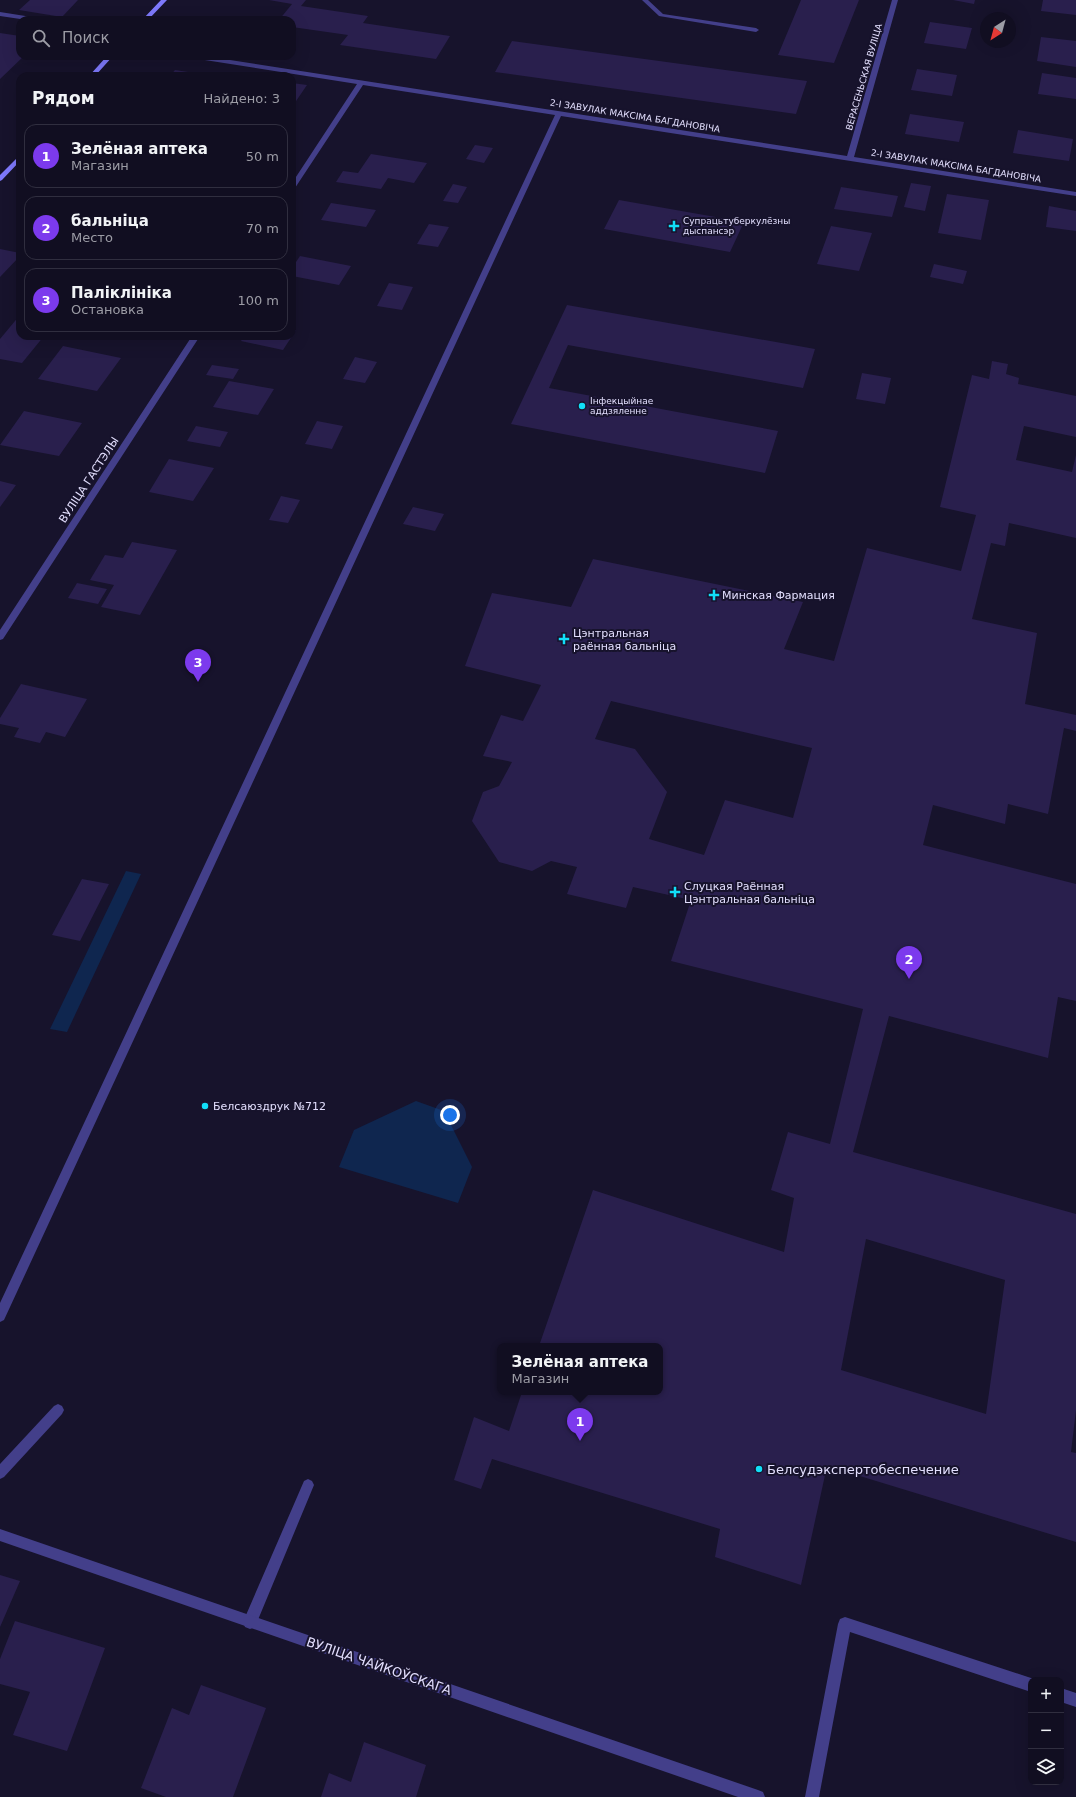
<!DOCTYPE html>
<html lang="ru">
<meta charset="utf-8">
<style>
body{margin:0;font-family:"DejaVu Sans",sans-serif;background:#1a172a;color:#f1f3f6}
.controls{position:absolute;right:12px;bottom:12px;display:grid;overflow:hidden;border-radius:8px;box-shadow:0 4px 16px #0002}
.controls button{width:36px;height:36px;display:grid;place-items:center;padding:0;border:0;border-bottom:1px solid #302e3f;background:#110e21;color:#f1f3f6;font:20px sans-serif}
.compass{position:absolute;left:980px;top:12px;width:36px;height:36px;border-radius:50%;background:#110e21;box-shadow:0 4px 16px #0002;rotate:216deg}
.you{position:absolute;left:450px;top:1115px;width:14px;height:14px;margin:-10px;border:3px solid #fff;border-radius:50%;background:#1a73e8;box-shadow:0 0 0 6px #1a73e833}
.badge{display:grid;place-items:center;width:26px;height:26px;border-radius:50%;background:#7c3aed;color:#fff;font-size:13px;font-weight:700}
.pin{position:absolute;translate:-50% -33px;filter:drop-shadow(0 1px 2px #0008)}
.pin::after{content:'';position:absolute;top:21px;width:14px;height:12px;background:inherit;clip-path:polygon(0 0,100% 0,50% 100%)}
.popup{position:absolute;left:497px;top:1343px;width:166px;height:52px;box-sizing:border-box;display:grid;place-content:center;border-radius:8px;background:#110e21;filter:drop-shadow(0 1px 3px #0005);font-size:13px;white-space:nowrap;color:#9c9ca5}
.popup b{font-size:15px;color:#f1f3f6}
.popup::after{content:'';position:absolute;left:50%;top:100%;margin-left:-8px;border:8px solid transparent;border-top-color:#110e21}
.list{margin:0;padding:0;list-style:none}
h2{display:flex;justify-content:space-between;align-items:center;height:52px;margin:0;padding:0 16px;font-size:17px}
h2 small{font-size:13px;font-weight:400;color:#9c9ca5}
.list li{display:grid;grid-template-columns:26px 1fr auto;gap:12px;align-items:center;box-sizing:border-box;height:64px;margin:0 8px 8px;padding:0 8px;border:1px solid #302e3f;border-radius:12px}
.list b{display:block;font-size:15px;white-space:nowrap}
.list p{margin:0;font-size:13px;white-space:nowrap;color:#9c9ca5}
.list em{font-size:13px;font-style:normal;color:#9c9ca5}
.icon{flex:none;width:22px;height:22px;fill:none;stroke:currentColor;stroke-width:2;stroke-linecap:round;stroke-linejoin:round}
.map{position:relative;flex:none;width:1076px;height:1797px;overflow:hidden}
.search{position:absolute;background:#110e21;box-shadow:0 4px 16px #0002;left:16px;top:16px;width:280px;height:44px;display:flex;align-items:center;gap:10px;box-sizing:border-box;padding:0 14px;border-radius:12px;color:#9c9ca5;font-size:15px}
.panel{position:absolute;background:#110e21;box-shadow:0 4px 16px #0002;left:16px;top:72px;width:280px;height:268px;border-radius:12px}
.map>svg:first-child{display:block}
.water{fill:#0f264f}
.building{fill:#291f4d;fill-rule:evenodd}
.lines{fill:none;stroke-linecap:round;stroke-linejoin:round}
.lane{fill:#433f8a;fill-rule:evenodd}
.street{fill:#433f8a;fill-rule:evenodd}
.secondary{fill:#7e79fb;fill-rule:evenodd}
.poi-dot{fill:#11def8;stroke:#17132c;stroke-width:1.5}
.labels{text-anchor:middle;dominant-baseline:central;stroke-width:4;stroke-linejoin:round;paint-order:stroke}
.far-street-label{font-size:9px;fill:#e3dffe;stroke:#17132c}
.far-poi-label{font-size:9px;fill:#e3dffe;stroke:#17132c;text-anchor:start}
.street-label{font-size:11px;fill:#e3dffe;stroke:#17132c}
.poi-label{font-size:11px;fill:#e3dffe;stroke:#17132c;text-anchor:start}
.near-poi-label{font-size:13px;fill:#e3dffe;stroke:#17132c;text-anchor:start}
.near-street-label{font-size:13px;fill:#e3dffe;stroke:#17132c}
</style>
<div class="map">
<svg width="1076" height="1797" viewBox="0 0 1076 1797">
<rect width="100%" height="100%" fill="#17132c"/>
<path class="water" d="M126,871l15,3 -74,158 -17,-3z
M416,1101l28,10 28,56 -14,36 -119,-36 15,-37z"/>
<path class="building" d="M30,0h48l-16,17 -43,-7z
M269,0h37l-5,6 67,10 -5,7 87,13 -14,23 -96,-14 8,-10 -56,-8v-7h-13l13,-16z
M801,0h58l-25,63 -56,-8z
M953,0h22l-1,4z
M1043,0h33v15l-35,-4z
M930,22l42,6 -6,21 -42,-6z
M0,33l20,3v20h4l-24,23z
M1041,37l35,4v26l-39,-6z
M512,41l295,40 -11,33 -301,-42z
M917,69l40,6 -5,21 -41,-6z
M175,70l33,5v1h-38z
M1042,73l34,5v21l-38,-5z
M292,83l15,2 -15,22z
M910,114l54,8 -5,20 -54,-8z
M1018,130l55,9 -4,22 -56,-8z
M475,145l18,3 -9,15 -18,-4z
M371,154l56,9 -13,20 -26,-5 -7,11 -45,-7 7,-11 15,2z
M911,183l20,3 -6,25 -21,-4z
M453,184l14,3 -9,16 -15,-2z
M841,187l57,9 -6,21 -58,-8z
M947,194l42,6 -8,40 -43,-7z
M619,200l125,22 -14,30 -126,-23z
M331,203l45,7 -10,17 -45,-7z
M1049,206l27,5v20l-30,-4z
M429,224l20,3 -11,20 -21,-3z
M831,226l41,7 -13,38 -42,-7z
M0,249l20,4v3l-20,21z
M300,256l51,10 -12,19 -47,-9v-8z
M934,264l33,7 -4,13 -33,-7z
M389,283l24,4 -11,23 -25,-4z
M567,305l248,44 -12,39 -235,-43 -19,43 229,43 -13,42 -254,-49z
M20,315v21h24l-22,27 -22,-4v-20z
M292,329l4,1 -13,20 -42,-9 3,-5h48z
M63,346l58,12 -24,33 -59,-12z
M355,357l22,5 -12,21 -22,-4z
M992,361l16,3 -2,10 13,4 -1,6 58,12v41l-52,-11 -8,34 56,12 4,-17v83l-67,-15 -4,23 -14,-3 -19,76 65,14 -12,71 51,11v16l-12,-3 -16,86 -40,-10 -3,20 -72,-19 -10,40 153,39v117l-18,-4 -10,61 -159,-42 -36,136 223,62v196l-5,42 5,1v89l-249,-76 -26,119 -86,-28 5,-28 -228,-70 -11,30 -27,-9 20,-63 35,14 13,-39h138v-46h-121l54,-156 191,62 10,-54 -23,-8 17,-58 42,12 33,-135 -192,-48 20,-61 -58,-13 -7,21 -59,-14 10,-27 -26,-6 -19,10 -33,-9 -27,-41 11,-29 16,-6 13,-24 -29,-6 18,-41 22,6 18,-36 -76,-19 27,-73 79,14 22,-48 210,43 -19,47 50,12 33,-113 94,23 15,-56 -36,-8 32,-132 17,4zM611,701l201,47 -19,70 -68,-18 -21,55 -55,-16 18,-47 -32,-43 -40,-10zM866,1239l139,41 -19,134 -145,-44z
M212,365l27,4 -6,10 -27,-4z
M862,373l29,5 -6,26 -29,-5z
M229,381l45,8 -16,26 -45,-8z
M24,411l58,12 -23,33 -59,-11z
M317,421l26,5 -11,23 -27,-5z
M196,426l32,6 -8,15 -33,-6z
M169,459l45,9 -21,33 -44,-9z
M0,481l16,4 -16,22z
M281,496l19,4 -12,23 -19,-3z
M413,507l31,7 -9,17 -32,-7z
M132,542l45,8 -37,65 -39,-8 13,-22 -24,-5 15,-25 18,3z
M77,583l30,6 -9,15 -30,-6z
M21,684l66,15 -22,38 -19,-5 -6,11 -26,-6 5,-9 -19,-4v-6z
M82,879l27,5 -29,57 -28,-6z
M0,1575l20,6 -20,46z
M15,1621l90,27 -38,103 -54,-16 17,-43 -30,-8v-25z
M201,1685l65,23 -33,89h-67l-25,-9 31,-80 17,7z
M364,1742l62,23 -10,32h-95l8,-24 22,9z"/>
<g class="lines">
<path class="lane" d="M642,0h6l15,14 93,14 3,2 -3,2 -97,-16z
M0,12l38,6 3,2h-14l-27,-4z
M58,1404l4,2 2,4 -2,4 -58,63 -4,2v-15l54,-58z
M308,1479l4,2 2,4 -59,142 -5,2 -5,-2 -2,-5 61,-141z
M845,1617l186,61 4,2h-4v12l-181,-60 -31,165h-14l33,-173 2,-5z
M1061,1688l15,5v14l-15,-5z"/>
<path class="street" d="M892,0h6l-44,157 222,35v4l-515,-80 -557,1204 -4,2v-19l555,-1188 -192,-30 -68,103 -3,2v-7l65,-99 -165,-26 -3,-2h15l643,100z
M192,336h8l-197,303 -3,1v-10z
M0,1529l758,261 5,2 2,5h-27l-738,-256z"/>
<path class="secondary" d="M161,0h6l-19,20h-6z
M107,56h6l-18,20h-6z
M20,155v6l-18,19 -2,1v-6z"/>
</g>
<g class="poi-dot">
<path d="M672 220h4v4h4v4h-4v4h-4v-4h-4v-4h4z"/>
<circle cx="582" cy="406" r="4"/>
<path d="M712 589h4v4h4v4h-4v4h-4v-4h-4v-4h4z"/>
<path d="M562 633h4v4h4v4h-4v4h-4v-4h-4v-4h4z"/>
<path d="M673 886h4v4h4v4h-4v4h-4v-4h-4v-4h4z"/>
<circle cx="205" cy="1106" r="4"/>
<circle cx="759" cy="1469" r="4"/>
</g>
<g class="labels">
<g class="far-street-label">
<text transform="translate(864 77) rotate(-74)">ВЕРАСЕНЬСКАЯ ВУЛІЦА</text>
<text transform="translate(635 116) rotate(9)">2-І ЗАВУЛАК МАКСІМА БАГДАНОВІЧА</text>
<text transform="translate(956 166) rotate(9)">2-І ЗАВУЛАК МАКСІМА БАГДАНОВІЧА</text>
</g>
<g class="far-poi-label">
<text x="683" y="221">Супрацьтуберкулёзны<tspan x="683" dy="10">дыспансэр</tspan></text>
<text x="590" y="401">Інфекцыйнае<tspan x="590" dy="10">аддзяленне</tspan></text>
</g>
<g class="street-label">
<text transform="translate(89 480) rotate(-57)">ВУЛІЦА ГАСТЭЛЫ</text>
</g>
<g class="poi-label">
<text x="722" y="595">Минская Фармация</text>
<text x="573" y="633">Цэнтральная<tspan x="573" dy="13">раённая бальніца</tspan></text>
<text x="684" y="886">Слуцкая Раённая<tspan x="684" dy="13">Цэнтральная бальніца</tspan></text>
<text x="213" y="1106">Белсаюздрук №712</text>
</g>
<g class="near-poi-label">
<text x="767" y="1469">Белсудэкспертобеспечение</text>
</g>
<g class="near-street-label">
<text transform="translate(379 1666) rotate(19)">ВУЛІЦА ЧАЙКОЎСКАГА</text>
</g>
</g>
</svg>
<div class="controls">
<button>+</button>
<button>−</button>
<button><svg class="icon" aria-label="layers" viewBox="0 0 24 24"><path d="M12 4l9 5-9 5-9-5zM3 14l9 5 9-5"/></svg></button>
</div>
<svg class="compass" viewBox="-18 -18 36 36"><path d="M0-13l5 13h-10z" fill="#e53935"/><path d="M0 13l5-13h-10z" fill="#9c9ca5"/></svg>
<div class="you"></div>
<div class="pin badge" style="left:580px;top:1441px">1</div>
<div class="popup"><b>Зелёная аптека</b>Магазин</div>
<div class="pin badge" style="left:909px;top:979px">2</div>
<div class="pin badge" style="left:198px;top:682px">3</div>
<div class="search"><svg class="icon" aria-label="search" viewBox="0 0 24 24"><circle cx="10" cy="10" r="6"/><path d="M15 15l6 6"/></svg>Поиск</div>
<section class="panel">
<h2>Рядом<small>Найдено: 3</small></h2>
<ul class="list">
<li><span class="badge">1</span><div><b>Зелёная аптека</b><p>Магазин</p></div><em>50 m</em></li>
<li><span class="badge">2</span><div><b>бальніца</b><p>Место</p></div><em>70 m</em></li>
<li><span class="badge">3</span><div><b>Паліклініка</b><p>Остановка</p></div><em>100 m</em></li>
</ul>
</section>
</div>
